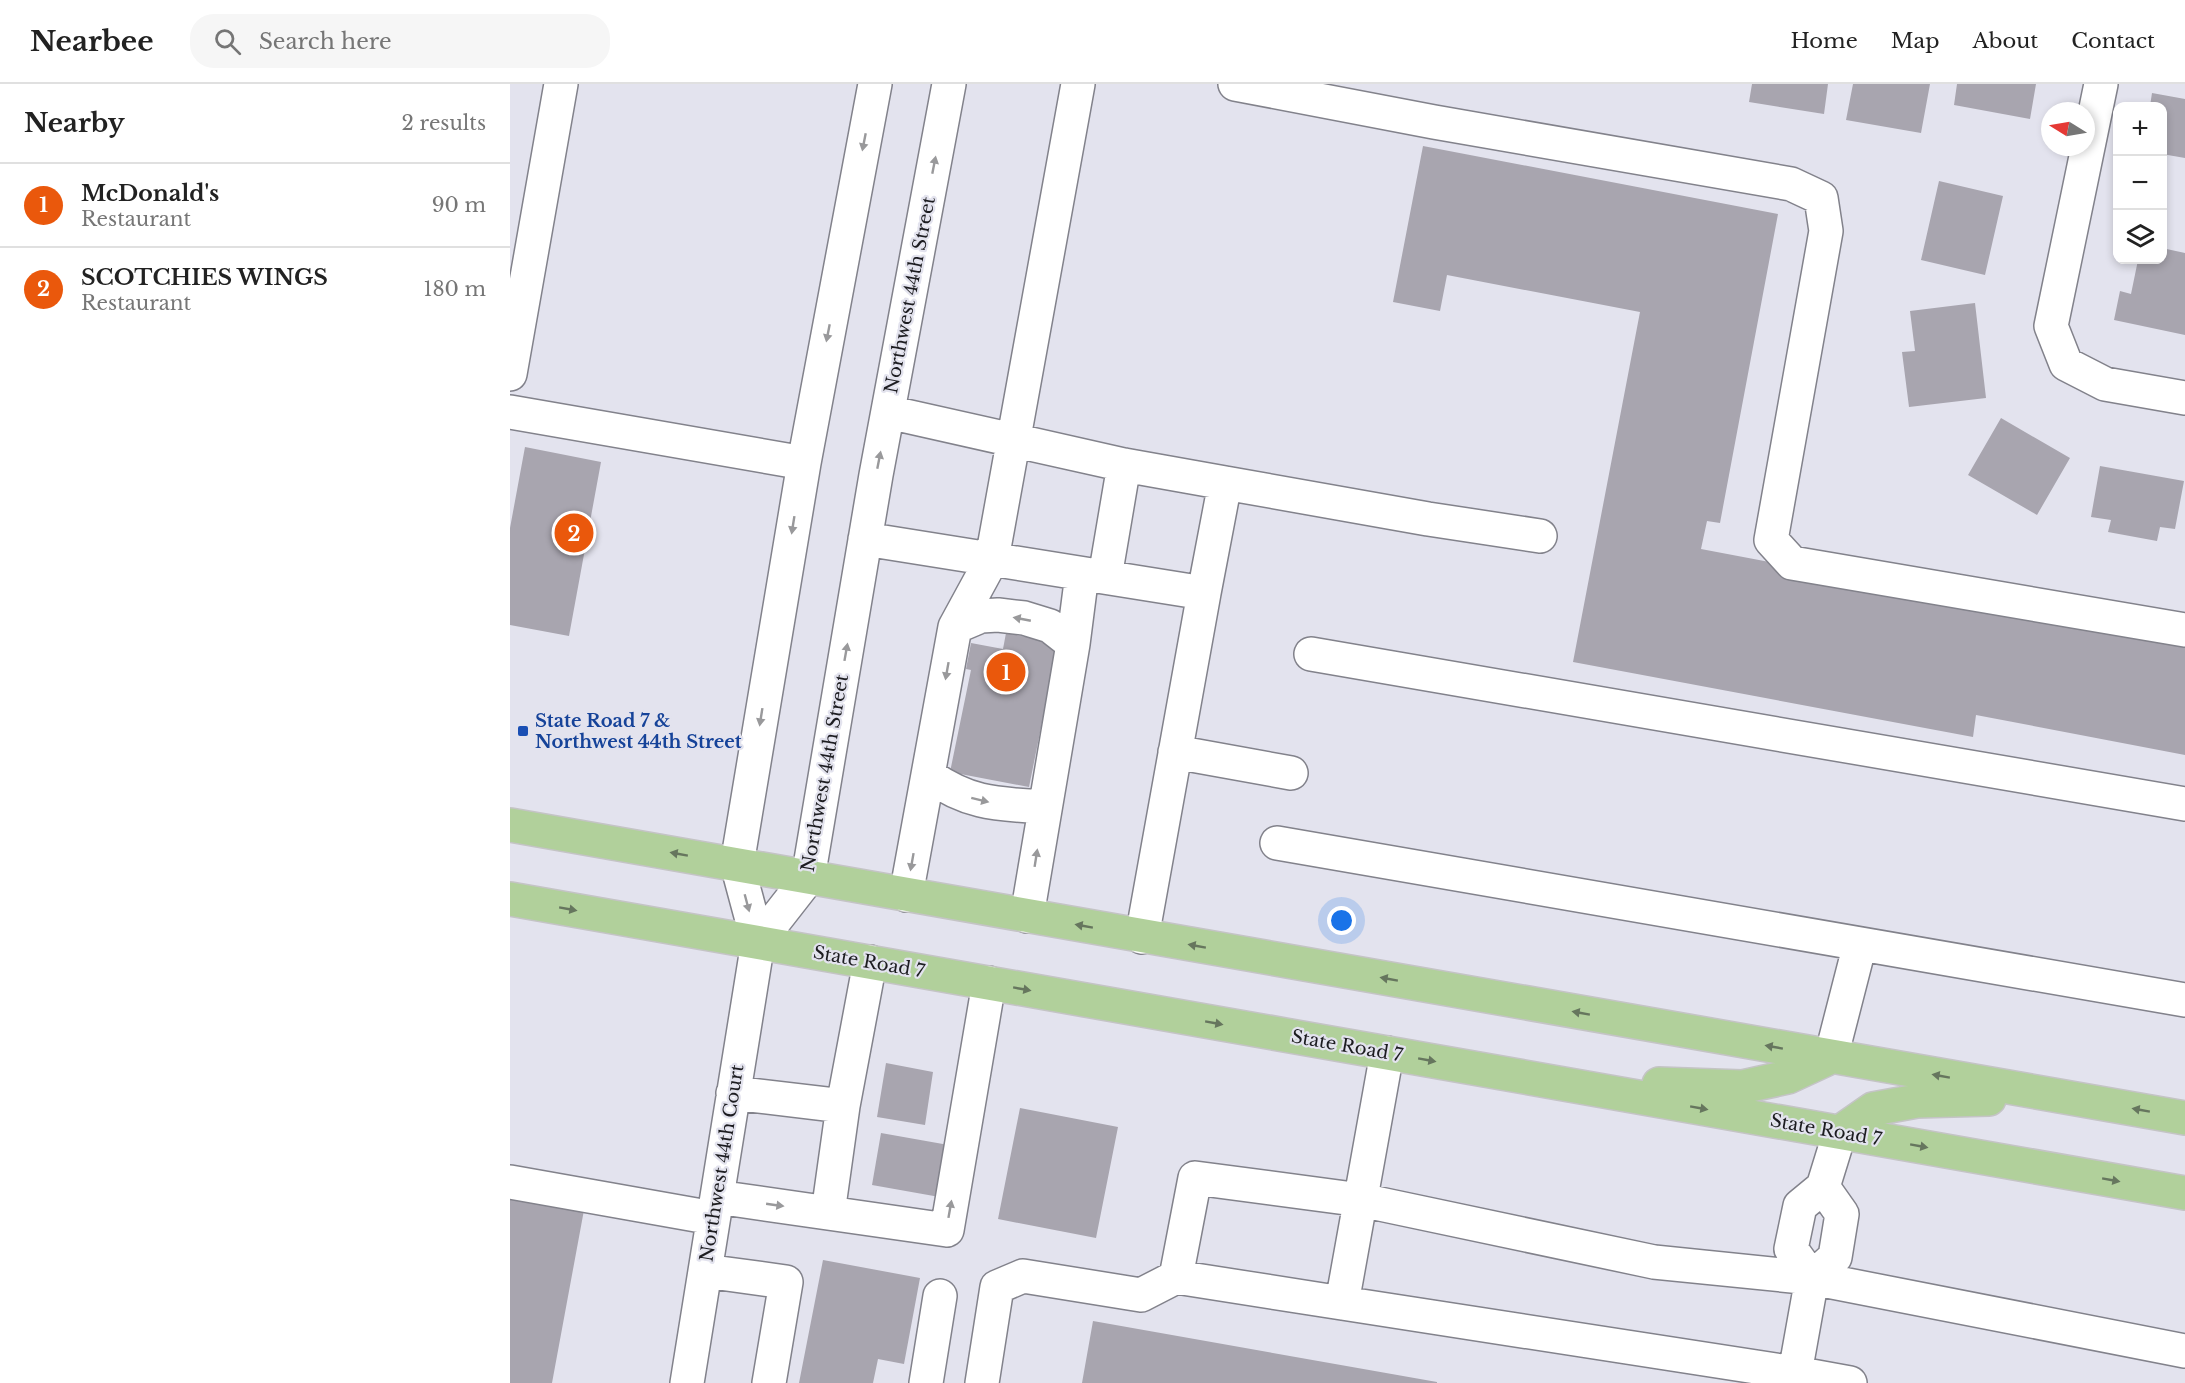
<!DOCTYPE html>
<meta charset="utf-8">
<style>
body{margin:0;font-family:"Libre Baskerville",serif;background:#f6f6f6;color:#222}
.controls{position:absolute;right:18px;top:18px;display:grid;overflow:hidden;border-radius:12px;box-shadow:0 3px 9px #0003}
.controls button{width:54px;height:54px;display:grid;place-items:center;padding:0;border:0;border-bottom:2px solid #e0e0e0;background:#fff;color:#222;font:30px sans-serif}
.compass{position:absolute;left:1531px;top:18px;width:54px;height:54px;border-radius:50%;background:#fff;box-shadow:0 3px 9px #0003;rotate:281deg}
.you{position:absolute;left:832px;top:837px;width:21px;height:21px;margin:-15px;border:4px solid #fff;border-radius:50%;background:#1a73e8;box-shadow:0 0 0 9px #1a73e833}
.badge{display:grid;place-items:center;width:39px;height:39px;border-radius:50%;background:#ea580c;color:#fff;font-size:20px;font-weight:700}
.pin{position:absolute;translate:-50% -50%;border:3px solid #fff;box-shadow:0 2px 6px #0006}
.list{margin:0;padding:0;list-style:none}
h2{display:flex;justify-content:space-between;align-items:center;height:78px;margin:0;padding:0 24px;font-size:26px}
h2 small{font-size:20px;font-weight:400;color:#767676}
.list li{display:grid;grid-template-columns:39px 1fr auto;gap:18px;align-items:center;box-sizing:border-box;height:84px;padding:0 24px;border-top:2px solid #e0e0e0}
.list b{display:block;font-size:22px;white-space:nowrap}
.list p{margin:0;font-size:20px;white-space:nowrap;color:#767676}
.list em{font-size:20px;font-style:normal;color:#767676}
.icon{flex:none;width:33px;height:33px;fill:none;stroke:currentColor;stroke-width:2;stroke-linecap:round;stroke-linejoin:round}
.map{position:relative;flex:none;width:1675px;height:1299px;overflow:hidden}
header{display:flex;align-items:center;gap:36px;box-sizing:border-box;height:84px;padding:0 30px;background:#fff;border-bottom:2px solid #e0e0e0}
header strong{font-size:28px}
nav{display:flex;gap:33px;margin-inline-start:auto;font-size:21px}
.search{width:420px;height:54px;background:#f6f6f6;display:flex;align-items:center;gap:15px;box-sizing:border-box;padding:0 21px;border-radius:24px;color:#767676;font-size:22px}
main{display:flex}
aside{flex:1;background:#fff}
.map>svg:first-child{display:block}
.building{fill:#a8a5af}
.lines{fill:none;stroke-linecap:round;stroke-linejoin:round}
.minor-casing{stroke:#82828b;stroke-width:36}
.major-casing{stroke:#c4c4c5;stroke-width:36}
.minor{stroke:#fff;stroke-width:33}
.major{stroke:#b1d09b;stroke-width:33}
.oneway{fill:#99999b}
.oneway2{fill:#66765e}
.transit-dot{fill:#1a4fb4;stroke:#e3e3ee;stroke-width:2}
.labels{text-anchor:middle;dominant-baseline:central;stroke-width:4.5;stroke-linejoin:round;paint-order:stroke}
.street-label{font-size:18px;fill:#1c1c20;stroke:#e3e3ee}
.transit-label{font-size:18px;font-weight:bold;fill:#164399;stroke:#e3e3ee;text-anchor:start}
</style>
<header>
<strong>Nearbee</strong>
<div class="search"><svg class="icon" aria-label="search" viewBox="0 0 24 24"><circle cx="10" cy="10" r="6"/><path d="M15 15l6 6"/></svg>Search here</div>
<nav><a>Home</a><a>Map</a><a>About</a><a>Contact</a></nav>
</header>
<main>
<aside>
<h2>Nearby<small>2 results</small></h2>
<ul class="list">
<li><span class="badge">1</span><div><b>McDonald's</b><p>Restaurant</p></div><em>90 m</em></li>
<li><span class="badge">2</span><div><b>SCOTCHIES WINGS</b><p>Restaurant</p></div><em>180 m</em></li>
</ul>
</aside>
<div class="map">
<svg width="1675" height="1299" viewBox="0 0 1675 1299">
<rect width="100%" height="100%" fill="#e3e3ee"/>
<path class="building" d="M1242,0h76l-4,30 -75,-12z
M1343,0h77l-9,49 -75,-13z
M1447,0h79l-6,35 -76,-14z
M1642,9l33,6v59l-23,-4v-48h-12z
M913,62l355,68 -58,309 -13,-2 -6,28 484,92v114l-209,-40 -3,22 -400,-75 67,-350 -193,-37 -7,36 -47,-9z
M1429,97l64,15 -18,79 -64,-15z
M1652,164l23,5v82l-71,-15 6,-29 11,3 7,-34h24z
M1465,219l11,95 -77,9 -7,-55 13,-1 -5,-40z
M1491,334l69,40 -33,57 -69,-40z
M15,363l76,15 -32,174 -59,-11v-97z
M1590,382l84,15 -9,48 -15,-2 -3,14 -49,-9 3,-12 -20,-3z
M496,549l52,10 -29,144 -79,-15 21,-102 -5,-1 5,-26 32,6z
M376,979l47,9 -8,53 -48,-8z
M510,1024l98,19 -22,111 -98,-19z
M371,1049l90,16 -9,52 -90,-16z
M0,1113l74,13 -32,173h-42z
M313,1176l97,18 -16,86 -26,-5 -5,24h-74z
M583,1237l344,61v1h-355z"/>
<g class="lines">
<defs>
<path id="minor" d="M725,0l199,38 357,62 30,14 5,33 -55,309 21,23 393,67
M1591,0l-50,242 15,38 39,20 80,14
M0,290l51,-290
M0,328l294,51
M378,328l236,53 101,18 -21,110
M715,399l203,36 112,17
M355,455l339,54 -62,344
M595,493l19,-112
M445,543l26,-11 17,-1 26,3 26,8 23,18
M801,570l874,150
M665,668l116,21
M418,691c41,29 68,29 117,32
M767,759l908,157
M396,811l49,-268 37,-68 86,-475
M517,832l46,-272 9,-70
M248,858l50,-64 68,-403 73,-391
M1321,973l29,-113
M223,1009l110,13 27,-144
M0,1098l203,36
M207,1113l230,33 42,-247
M318,1129l15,-107
M195,1187l81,11 -17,101
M666,1193l19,-99 166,22 293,62 158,16 23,-21 7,-43 -19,-27
M1302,1194l373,73
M832,1219l453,70 17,-95 -21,-29 9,-43 23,-19 17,-55
M1285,1289l55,10
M177,1299l71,-441 -21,-78 67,-401 71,-379
M416,1299l14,-87
M472,1299l15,-96 26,-11 118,19 35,-18 166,26 45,-250"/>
<path id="major" d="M0,741l1675,293
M0,815l1675,294
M1149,1000l83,3 46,-10 43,-20
M1330,1048l33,-23 44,-8 72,-2"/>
</defs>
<use href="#minor" class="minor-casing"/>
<use href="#major" class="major-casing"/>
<use href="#minor" class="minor"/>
<use href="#major" class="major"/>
</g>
<defs><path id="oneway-solid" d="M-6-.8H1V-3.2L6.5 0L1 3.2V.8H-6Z" transform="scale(1.5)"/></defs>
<g class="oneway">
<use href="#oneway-solid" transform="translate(354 58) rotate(101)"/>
<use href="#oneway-solid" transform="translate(424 81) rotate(-79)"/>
<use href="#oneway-solid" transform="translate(318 249) rotate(101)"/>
<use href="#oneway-solid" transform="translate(369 376) rotate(-79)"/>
<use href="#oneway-solid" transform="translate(283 441) rotate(99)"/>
<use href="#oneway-solid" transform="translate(512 535) rotate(-169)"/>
<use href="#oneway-solid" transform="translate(336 568) rotate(-80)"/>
<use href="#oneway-solid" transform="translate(437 587) rotate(100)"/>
<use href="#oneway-solid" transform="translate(251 633) rotate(99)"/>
<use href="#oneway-solid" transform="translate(470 716) rotate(14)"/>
<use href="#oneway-solid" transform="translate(526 774) rotate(-81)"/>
<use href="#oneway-solid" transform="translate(402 778) rotate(100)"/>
<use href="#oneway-solid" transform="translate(237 819) rotate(75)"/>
<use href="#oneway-solid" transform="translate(265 1121) rotate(8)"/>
<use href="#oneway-solid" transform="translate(440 1125) rotate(-80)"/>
</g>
<g class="oneway2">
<use href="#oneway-solid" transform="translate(169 770) rotate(-170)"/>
<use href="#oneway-solid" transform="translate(58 825) rotate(10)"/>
<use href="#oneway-solid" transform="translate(574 842) rotate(-170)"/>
<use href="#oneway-solid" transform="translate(687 862) rotate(-170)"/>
<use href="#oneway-solid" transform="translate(879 895) rotate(-170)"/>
<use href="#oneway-solid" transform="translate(512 905) rotate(10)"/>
<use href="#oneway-solid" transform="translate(1071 929) rotate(-170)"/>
<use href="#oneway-solid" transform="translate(704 939) rotate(10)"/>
<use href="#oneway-solid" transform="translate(1264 963) rotate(-170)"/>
<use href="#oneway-solid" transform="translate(917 976) rotate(10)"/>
<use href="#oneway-solid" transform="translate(1431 992) rotate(-170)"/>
<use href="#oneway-solid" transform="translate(1189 1024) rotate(10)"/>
<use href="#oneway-solid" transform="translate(1631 1026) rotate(-170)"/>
<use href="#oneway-solid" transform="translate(1409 1062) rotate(10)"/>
<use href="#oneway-solid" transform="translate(1601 1096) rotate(10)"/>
</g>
<rect class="transit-dot" x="7" y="641" width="12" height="12" rx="3"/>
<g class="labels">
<g class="street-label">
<text transform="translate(400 211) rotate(-79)">Northwest 44th Street</text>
<text transform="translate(315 689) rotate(-80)">Northwest 44th Street</text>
<text transform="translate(359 878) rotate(10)">State Road 7</text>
<text transform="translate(837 962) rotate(10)">State Road 7</text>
<text transform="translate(1316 1046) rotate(10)">State Road 7</text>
<text transform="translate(212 1079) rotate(-81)">Northwest 44th Court</text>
</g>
<g class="transit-label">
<text x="25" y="637">State Road 7 &amp;<tspan x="25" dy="21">Northwest 44th Street</tspan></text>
</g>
</g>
</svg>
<div class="controls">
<button>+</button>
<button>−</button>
<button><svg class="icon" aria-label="layers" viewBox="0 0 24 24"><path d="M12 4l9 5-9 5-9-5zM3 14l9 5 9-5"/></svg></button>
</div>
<svg class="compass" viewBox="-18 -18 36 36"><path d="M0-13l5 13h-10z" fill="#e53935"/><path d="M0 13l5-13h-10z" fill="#767676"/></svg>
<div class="you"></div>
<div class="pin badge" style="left:496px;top:588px">1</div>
<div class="pin badge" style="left:64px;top:449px">2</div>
</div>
</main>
